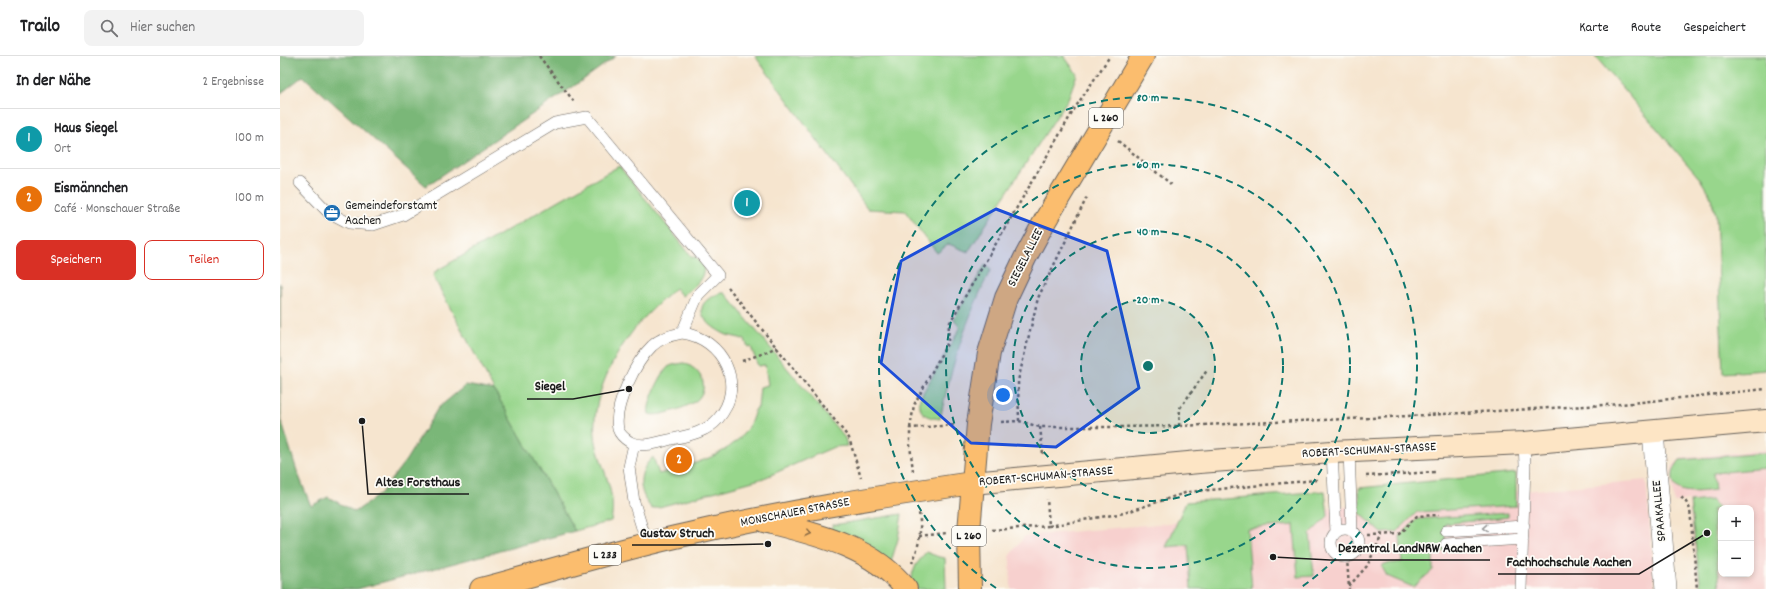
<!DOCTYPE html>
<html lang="de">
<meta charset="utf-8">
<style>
body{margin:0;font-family:Dekko,sans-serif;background:#f2f2f2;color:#202124}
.controls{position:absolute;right:12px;bottom:12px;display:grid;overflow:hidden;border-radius:8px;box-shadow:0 2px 6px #0003}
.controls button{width:36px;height:36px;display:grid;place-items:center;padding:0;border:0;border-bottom:1px solid #e0e0e0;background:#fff;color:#202124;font:20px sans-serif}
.you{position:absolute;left:723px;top:339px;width:14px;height:14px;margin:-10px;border:3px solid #fff;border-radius:50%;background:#1a73e8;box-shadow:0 0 0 6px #1a73e833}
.badge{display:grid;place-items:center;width:26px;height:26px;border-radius:50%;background:#d93025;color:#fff;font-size:13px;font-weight:700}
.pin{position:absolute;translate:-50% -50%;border:2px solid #fff;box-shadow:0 1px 4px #0006}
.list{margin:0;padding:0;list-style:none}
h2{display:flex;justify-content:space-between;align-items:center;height:52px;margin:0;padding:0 16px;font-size:17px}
h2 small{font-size:13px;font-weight:400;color:#757577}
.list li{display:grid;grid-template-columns:26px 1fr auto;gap:12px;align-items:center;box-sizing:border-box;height:60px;padding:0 16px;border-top:1px solid #e0e0e0}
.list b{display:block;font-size:15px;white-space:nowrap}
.list p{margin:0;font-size:13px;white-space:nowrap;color:#757577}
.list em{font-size:13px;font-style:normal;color:#757577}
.actions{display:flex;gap:8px;padding:12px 16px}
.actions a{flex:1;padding:9px 0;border:1px solid #d93025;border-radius:8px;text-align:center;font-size:14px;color:#d93025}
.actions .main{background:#d93025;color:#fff}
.icon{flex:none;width:22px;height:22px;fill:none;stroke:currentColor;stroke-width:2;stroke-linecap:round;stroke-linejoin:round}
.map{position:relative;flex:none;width:1486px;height:533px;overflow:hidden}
header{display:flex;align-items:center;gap:24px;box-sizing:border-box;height:56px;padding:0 20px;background:#fff;border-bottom:1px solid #e0e0e0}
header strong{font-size:19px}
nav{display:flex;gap:22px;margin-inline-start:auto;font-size:14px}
.search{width:280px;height:36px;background:#f2f2f2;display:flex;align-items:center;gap:10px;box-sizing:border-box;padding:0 14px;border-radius:8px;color:#757577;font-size:15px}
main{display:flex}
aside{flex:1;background:#fff}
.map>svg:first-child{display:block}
.built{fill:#f7d0ce;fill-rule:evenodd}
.green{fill:#98d68c;stroke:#5a7954}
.forest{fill:#7ab778;stroke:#4b6a4a}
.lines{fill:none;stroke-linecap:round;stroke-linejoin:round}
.lane-casing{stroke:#68625b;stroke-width:12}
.street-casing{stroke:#68625b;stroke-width:22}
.secondary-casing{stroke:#68625b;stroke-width:24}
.primary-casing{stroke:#68625b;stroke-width:24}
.path{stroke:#68625b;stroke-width:2.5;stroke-dasharray:3 3;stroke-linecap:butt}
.lane{stroke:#fff;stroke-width:11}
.street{stroke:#fff;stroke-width:21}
.secondary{stroke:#fde5c5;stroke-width:22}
.primary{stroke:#fbbd6e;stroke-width:22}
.oneway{stroke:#999}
.oneway2{stroke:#8c6c45}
.marked{fill:#1d4ed8;fill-opacity:0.2;stroke:#1d4ed8;stroke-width:3;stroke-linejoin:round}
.ring{fill:none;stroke:#0f766e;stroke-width:2;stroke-dasharray:7 5}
.labels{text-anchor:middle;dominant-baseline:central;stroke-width:3.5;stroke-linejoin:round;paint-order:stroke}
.shield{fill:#fdfcf7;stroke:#605f5e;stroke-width:1}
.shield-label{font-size:12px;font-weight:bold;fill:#1c1c1c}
.poi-label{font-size:13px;fill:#1c1c1c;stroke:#fdfcf7;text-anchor:start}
.street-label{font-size:13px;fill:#1c1c1c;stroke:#fdfcf7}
.centre{fill:#0f766e;stroke:#fdfcf7;stroke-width:2}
.ring-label{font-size:12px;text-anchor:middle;font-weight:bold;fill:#0f766e;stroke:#fdfcf7;stroke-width:3.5;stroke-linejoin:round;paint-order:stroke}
.leader{fill:none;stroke:#1c1c1c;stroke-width:1.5}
.callout-dot{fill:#1c1c1c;stroke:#fdfcf7;stroke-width:1.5}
.callout-label{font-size:14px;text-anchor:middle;font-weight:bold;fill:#1c1c1c;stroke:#fdfcf7;stroke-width:3.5;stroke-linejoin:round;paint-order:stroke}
</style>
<header>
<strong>Trailo</strong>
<div class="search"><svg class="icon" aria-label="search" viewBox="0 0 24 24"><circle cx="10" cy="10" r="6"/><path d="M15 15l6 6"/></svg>Hier suchen</div>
<nav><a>Karte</a><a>Route</a><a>Gespeichert</a></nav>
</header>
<main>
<aside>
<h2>In der Nähe<small>2 Ergebnisse</small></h2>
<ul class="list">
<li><span class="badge" style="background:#0f9aa8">1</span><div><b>Haus Siegel</b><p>Ort</p></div><em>100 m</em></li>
<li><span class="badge" style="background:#e8710a">2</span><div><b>Eismännchen</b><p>Café · Monschauer Straße</p></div><em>100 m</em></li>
</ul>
<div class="actions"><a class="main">Speichern</a><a>Teilen</a></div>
</aside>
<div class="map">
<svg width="1486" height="533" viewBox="0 0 1486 533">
<rect width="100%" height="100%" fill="#fdfcf7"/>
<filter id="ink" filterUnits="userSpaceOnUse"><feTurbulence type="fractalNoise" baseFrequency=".025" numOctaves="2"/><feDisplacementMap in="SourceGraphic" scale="8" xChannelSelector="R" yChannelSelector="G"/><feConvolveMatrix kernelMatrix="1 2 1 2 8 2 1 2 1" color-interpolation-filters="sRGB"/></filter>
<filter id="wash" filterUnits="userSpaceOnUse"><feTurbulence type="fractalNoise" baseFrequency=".012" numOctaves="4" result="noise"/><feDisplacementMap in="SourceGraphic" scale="16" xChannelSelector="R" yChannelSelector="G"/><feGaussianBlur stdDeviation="0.9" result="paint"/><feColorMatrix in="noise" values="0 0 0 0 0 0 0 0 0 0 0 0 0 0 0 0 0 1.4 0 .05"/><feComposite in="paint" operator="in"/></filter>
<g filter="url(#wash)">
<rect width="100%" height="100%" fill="#f6e5cf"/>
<path class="built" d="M1486,394v139h-67l-10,-88 -15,1 -3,-29 2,-7 8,-8zM1441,452h30v66h-30z
M1366,424l9,109h-644l-1,-34 15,-19z"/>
<path class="green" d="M475,0h309l13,18 -9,25 -100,153 -19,-8 -12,9 -32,-42 -37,-2z
M1315,0h171v314l-43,3 -7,-158 -6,-20 -10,-16z
M339,110l74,92 2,-2 9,11c-1,15 -11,20 -22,29l-7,-8c-17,16 -35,32 -48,51 -21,30 -39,72 -30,108 6,24 20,49 14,74l-36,10 -81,-141 -61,-114 3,-5z
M705,209l6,4c-24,47 -40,98 -51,150 -14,-2 -22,-4 -20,-21l40,-70 -6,-9z
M441,237h4l120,145 2,8 -13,1 -14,6 -56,25 -112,31c-14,-17 -16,-36 1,-52l6,17c37,-11 87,-21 96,-65l3,-1 2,-21 8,-2 -3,-20 -7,1 -7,-19h-3l-3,-7c-6,-3 -12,-3 -18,-5 -23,-10 -40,-31 -6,-42z
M404,307c14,5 27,21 14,36 -6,7 -41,19 -49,15 -3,-10 12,-40 19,-47 5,-3 10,-3 16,-4z
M1486,397v15l-53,5 2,17c-12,1 -40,7 -42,-10 -1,-9 2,-13 7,-20z
M1236,417v33l-99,6 -20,20 -15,1 -22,-20 -1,-25z
M1045,435l3,25 -18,18 4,42 -16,1 -4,-52 -47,4 5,60h-61l-3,-44 -22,2 20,-45z
M1431,444l10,9 -9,1 1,1 7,78h-19l-11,-87z
M1228,457v4l-63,7 1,27 -13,1v18l-20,17 -26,-11 -5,-9 2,-3 18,-2 -2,-26 17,-17z
M622,458l-4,25 -7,23 -59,-32 -1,-2 2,-3z
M646,496l13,5 6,1 1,31h-28l-8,-9 6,-15z"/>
<path class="forest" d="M0,0h336l-33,24 -157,106 -123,-110 -23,18z
M0,227l1,137 16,51 14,35 17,-9 27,15 25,-18 26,-34 32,-52 28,-23 28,5 81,141 -218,58h-77z"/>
</g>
<g filter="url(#ink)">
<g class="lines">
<defs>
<path id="lane" d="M20,127l28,29 21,11 24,2 30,-10 152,-92 32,-6 131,158 -20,20 -16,38
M402,277c41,5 65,53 36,86 -12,14 -33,17 -50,21 -12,3 -26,8 -38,2 -5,-3 -10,-7 -12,-13 -5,-22 18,-68 34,-83 8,-8 19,-11 30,-13z
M354,388l-5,23 5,35 13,42
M1069,395l3,80
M1052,396l4,80
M1051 487a14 14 0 1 1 28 0a14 14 0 1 1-28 0Z
M1166,475l78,-5
M1166,488l77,-5
M1241,533l4,-124 -1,-22"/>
<path id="street" d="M1373,376l13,157"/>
<path id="secondary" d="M692,427l227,-21 133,-10 192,-9 242,-22"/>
<path id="primary" d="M484,465c51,13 108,25 142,68
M201,533c69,-18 138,-40 208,-55 93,-22 188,-37 283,-51
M690,533l-1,-58 9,-107 11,-71 17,-55 19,-40 21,-39 97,-163"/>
</defs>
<use href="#lane" class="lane-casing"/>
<use href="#street" class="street-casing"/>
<use href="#secondary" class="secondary-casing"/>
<use href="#primary" class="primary-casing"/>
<path class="path" d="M259,0l36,47
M838,85l54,44
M448,231l121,151 12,40
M462,305l22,-8 13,-6
M739,365l-1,-40 20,-83 49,-101
M721,366l18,-1 21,6h77l62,-1 193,-8 250,-14 144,-15
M899,370l1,-18 28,-39
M760,371l3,27
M630,372l4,-23 34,-63 1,-18 126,-216 35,-52
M633,415l-3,-26v-17l46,-3
M1086,420l69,-4
M1401,441l5,5 4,7 7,80
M769,470l75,-13 64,-21 129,-12
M712,474l57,-4 -2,-27
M1088,479l31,-1 18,-18 22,-1
M639,480l28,-3
M1067,502l2,31
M632,507c7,-15 10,-33 7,-50
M1069,530l18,-20 15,-31"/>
<use href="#lane" class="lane"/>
<use href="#street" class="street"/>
<use href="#secondary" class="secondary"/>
<use href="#primary" class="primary"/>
</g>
<defs><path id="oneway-chevron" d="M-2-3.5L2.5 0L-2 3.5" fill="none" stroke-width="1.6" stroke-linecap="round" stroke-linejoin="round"/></defs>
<use class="oneway" href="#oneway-chevron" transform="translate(1205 472) rotate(176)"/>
<use class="oneway2" href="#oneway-chevron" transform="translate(528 477) rotate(14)"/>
</g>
<path class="marked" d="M716,153l111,42 32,137 -83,59 -85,-4 -90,-80 20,-102z"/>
<circle cx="868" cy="310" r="67" fill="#0f766e" fill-opacity=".12"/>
<g class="ring">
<circle cx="868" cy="310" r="67"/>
<circle cx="868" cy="310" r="135"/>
<circle cx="868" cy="310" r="202"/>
<path d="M716 532A269 269 0 1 1 1020 532"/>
</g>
<defs>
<symbol id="office-disc" viewBox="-11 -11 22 22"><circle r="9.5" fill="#1f6fb2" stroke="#fdfcf7"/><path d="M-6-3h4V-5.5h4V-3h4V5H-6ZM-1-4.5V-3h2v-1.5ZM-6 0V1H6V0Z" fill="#fff"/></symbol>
</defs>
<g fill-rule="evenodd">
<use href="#office-disc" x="42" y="147" width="20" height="20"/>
</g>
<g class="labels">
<g class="shield">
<rect x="809" y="52" width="34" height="20" rx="3"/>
<rect x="672" y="470" width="34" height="20" rx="3"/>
<rect x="309" y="489" width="32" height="20" rx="3"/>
</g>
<g class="shield-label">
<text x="826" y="62">L 260</text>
<text x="689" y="480">L 260</text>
<text x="325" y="499">L 233</text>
</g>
<g class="poi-label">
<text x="65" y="150">Gemeindeforstamt<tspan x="65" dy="15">Aachen</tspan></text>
</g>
<g class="street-label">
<text transform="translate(746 202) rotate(-63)">SIEGELALLEE</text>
<text transform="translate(1089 395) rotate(-3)">ROBERT-SCHUMAN-STRASSE</text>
<text transform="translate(766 421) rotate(-5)">ROBERT-SCHUMAN-STRASSE</text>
<text transform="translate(1380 455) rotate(-95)">SPAAKALLEE</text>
<text transform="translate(515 457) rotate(-11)">MONSCHAUER STRASSE</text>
</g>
</g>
<circle cx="868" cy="310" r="6" class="centre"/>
<g class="ring-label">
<text x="868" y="45">80 m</text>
<text x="868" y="112">60 m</text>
<text x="868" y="179">40 m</text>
<text x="868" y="247">20 m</text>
</g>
<path class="leader" d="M349 333L293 343H247M82 365L88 438H189M488 488L442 489H352M993 501L1050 504H1210M1427 477L1359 518H1218"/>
<g class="callout-dot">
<circle cx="349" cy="333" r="4"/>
<circle cx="82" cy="365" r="4"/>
<circle cx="488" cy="488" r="4"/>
<circle cx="993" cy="501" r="4"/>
<circle cx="1427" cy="477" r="4"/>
</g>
<g class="callout-label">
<text x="270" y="334">Siegel</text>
<text x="138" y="430">Altes Forsthaus</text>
<text x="397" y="481">Gustav Struch</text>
<text x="1130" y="496">Dezentral LandNRW Aachen</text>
<text x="1289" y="510">Fachhochschule Aachen</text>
</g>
</svg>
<div class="controls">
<button>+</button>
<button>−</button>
</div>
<div class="you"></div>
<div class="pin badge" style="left:467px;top:147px;background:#0f9aa8">1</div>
<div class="pin badge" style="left:399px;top:404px;background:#e8710a">2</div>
</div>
</main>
